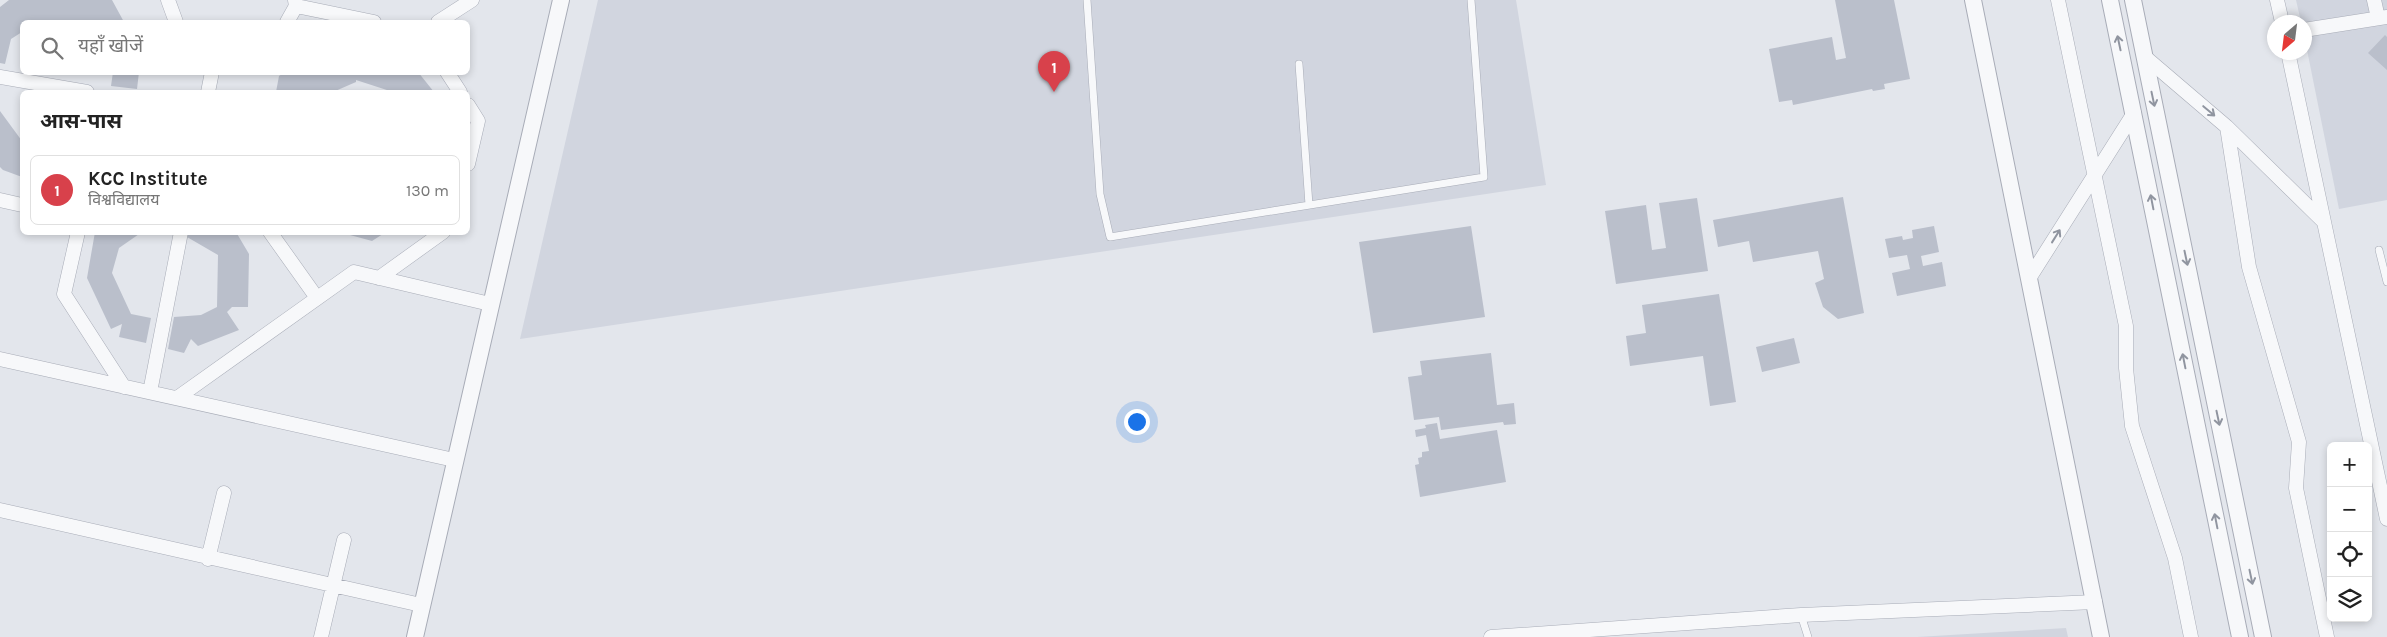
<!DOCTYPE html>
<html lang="hi">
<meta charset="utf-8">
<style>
body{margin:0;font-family:Karla,"Noto Sans Devanagari",sans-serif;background:#f2f2f2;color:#222}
.controls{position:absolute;right:15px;bottom:15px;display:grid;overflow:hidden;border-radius:8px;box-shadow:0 2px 8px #0003}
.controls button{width:45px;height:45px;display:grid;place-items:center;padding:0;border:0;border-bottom:1px solid #e0e0e0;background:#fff;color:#222;font:25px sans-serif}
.compass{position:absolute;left:2267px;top:15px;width:45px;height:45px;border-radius:50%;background:#fff;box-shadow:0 2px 8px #0003;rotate:208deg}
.you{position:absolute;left:1136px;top:421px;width:18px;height:18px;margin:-12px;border:4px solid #fff;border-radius:50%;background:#1a73e8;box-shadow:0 0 0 8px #1a73e833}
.badge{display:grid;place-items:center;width:32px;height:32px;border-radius:50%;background:#d8414b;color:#fff;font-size:16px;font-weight:700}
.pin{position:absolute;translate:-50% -41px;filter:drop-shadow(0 1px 2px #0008)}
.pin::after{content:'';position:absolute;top:26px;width:18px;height:15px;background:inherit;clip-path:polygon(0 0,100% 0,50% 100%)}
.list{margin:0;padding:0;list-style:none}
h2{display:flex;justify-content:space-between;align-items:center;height:65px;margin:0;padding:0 20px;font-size:21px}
h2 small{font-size:16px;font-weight:400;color:#767676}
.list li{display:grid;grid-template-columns:32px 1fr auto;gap:15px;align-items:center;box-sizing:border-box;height:70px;margin:0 10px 10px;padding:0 10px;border:1px solid #e0e0e0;border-radius:8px}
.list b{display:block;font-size:19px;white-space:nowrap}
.list p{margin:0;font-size:16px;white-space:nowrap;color:#767676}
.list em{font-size:16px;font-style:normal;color:#767676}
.icon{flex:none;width:28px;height:28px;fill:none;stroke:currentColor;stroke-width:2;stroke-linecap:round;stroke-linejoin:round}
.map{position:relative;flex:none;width:2387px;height:637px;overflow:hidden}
.search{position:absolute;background:#fff;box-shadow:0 2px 8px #0003;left:20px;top:20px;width:450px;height:55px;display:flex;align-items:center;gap:12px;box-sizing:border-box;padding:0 18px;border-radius:8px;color:#767676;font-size:19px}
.panel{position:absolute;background:#fff;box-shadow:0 2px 8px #0003;left:20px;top:90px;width:450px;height:145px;border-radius:8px}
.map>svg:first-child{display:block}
.built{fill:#d1d5df}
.building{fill:#babfcb}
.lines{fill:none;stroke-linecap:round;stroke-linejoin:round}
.service-casing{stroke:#a8acb7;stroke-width:8}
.minor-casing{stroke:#a8acb7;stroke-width:15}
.tertiary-casing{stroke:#a8acb7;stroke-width:18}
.service{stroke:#f7f8fa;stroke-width:7}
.minor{stroke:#f7f8fa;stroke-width:14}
.tertiary{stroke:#f7f8fa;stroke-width:16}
.oneway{stroke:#9095a0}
</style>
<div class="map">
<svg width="2387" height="637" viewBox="0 0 2387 637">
<rect width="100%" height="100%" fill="#e3e6ec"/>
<path class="built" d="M598,0h918l30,185 -1026,154z
M2296,0h91v200l-48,9 -34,-169 -1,-18h-3z
M2066,628l2,9h-151z"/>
<path class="building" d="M9,0h103l12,22h-67l-16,-2 -4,2h-15v10l-11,7 -6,25 -5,-1v-56z
M1835,0h59l16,79 -26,5 1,5 -12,2 -1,-2 -79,16 -1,-5 -13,2 -10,-53 63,-12 4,23 10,-2z
M2385,35l2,2v33l-19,-17z
M113,72h26l-2,17 -26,-3z
M285,72h133l16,20h-41l-37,-12v2l-23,10h-57l3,-16z
M0,111l22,30v36l-19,-7 -3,-3z
M1843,197l21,116 -26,6 -15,-12 -8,-24 9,-4 -6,-28 -65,11 -4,-21 -31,6 -5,-27z
M1697,198l11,73 -92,13 -11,-73 41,-6 6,45 14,-2 -7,-45z
M1471,226l14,91 -112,16 -14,-91z
M1934,226l5,26 -18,4 2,10 19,-4 4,24 -49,10 -5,-23 18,-4 -3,-14 -18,3 -4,-19 17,-3 1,4 10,-2 -1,-8z
M95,232h47l-23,16 -7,25 19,41 20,4 -5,25 -27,-6 3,-13 -11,5 -24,-51z
M189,232h47l13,22 -1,53h-16l-5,5 12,18 -41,16 -7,-7 -7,14 -16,-4 6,-32 27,-2 16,-8 1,-52 -31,-18z
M339,232h47l-14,9z
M1719,294l17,108 -26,4 -7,-50 -73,10 -4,-30 20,-3 -4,-28z
M1794,338l6,25 -38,9 -6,-25z
M1491,353l6,52 17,-2 2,21 -12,1 -1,-3 -62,8 -2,-13 -25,3 -6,-43 14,-2 -2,-14z
M1437,423l3,16 57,-9 9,52 -86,15 -5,-32 4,-1 -1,-6 4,-1v-5l7,-1 -3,-16 -10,2 -1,-7 11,-2 -1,-3z"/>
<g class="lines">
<defs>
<path id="service" d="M1087,0l13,194 10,43 374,-60 -13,-177
M1299,64l10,141
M2379,250l8,32
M1801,615l7,22"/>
<path id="minor" d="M168,0l8,22
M2058,0l68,326v42l6,58 43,132 16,79
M2277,0l5,22
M2374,0l4,18
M296,6l78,16
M287,22l9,-16 -1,-6
M438,22l34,-22
M2304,30l83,-13
M2288,52l99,467
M2145,57l82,70 97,95
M447,72l13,20
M0,77l87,15
M208,92l4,-20
M468,105l10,16 -10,43
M2227,127l22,140 50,175 -3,46 31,149
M0,200l22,5
M78,232l-14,62 60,93
M270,232l47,66
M2030,277l104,-164
M379,278l64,-46
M0,359l454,101
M150,392l31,-160
M177,398l177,-126 136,32
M0,510l421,95
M208,559l16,-66
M321,637l23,-97
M1491,637l310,-22 294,-13"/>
<path id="tertiary" d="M1973,0l128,637
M2110,0l130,637
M2133,0l130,637
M415,637l146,-637"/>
</defs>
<use href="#service" class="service-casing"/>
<use href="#minor" class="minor-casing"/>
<use href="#tertiary" class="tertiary-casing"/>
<use href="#service" class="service"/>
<use href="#minor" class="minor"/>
<use href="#tertiary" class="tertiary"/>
</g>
<defs><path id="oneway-shaft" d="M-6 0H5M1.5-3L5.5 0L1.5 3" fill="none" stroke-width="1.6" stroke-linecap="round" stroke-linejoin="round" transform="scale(1.25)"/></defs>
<g class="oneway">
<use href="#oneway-shaft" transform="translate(2119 43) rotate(-102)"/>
<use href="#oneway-shaft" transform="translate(2153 99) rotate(78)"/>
<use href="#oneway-shaft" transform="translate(2209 111) rotate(40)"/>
<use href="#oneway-shaft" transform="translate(2152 202) rotate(-101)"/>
<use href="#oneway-shaft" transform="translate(2056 236) rotate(-58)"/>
<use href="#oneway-shaft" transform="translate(2186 258) rotate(78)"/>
<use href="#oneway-shaft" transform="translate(2184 361) rotate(-101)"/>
<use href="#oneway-shaft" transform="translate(2218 418) rotate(78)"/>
<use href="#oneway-shaft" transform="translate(2216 521) rotate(-101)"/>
<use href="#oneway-shaft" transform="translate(2251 577) rotate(78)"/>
</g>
</svg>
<div class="controls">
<button>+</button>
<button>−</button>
<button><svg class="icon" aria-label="locate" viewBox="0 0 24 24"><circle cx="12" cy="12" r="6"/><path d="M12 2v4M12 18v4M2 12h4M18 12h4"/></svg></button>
<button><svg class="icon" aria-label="layers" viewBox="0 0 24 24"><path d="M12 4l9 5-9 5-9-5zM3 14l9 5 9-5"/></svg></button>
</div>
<svg class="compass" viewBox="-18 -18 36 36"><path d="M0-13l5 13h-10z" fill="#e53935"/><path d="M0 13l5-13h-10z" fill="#767676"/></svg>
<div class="you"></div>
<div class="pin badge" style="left:1054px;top:92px">1</div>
<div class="search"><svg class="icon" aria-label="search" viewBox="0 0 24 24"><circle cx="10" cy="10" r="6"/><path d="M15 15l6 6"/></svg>यहाँ खोजें</div>
<section class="panel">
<h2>आस-पास<small></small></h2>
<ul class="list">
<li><span class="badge">1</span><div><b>KCC Institute</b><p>विश्वविद्यालय</p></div><em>130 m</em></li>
</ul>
</section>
</div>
